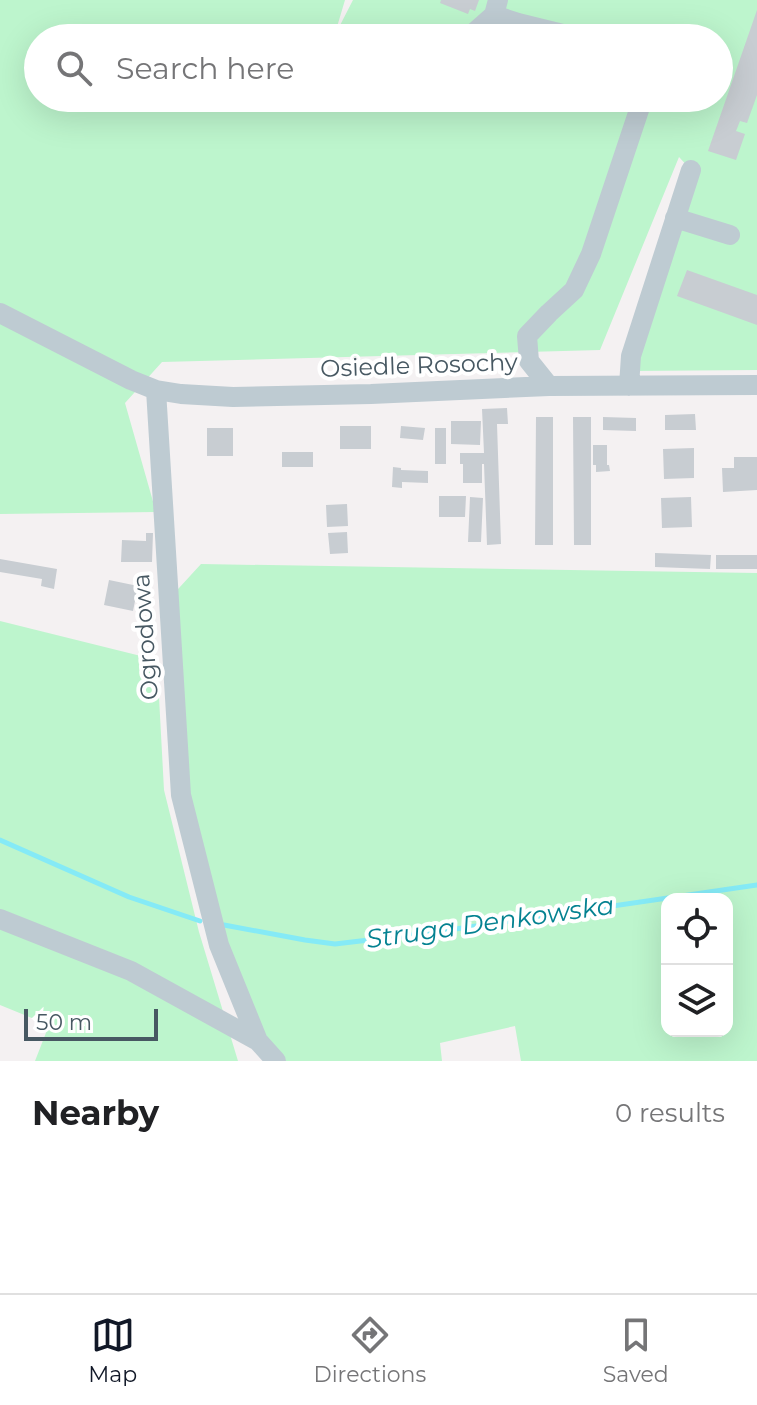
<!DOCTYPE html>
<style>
body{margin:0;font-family:Montserrat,sans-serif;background:#f2f2f2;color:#202124}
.controls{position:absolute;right:24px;bottom:24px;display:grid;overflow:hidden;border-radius:16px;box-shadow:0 8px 32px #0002}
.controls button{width:72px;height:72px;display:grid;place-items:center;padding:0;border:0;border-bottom:2px solid #e0e0e0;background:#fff;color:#202124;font:40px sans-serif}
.scale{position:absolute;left:24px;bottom:20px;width:134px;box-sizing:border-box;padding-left:8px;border:4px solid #475862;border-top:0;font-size:22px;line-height:28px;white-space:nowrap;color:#475862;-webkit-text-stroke:6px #fff;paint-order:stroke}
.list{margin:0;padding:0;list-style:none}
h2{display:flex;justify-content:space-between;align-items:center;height:104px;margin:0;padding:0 32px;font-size:34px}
h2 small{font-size:26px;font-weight:400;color:#757577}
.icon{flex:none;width:44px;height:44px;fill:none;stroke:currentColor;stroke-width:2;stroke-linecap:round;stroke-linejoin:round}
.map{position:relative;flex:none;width:757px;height:1061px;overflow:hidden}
.search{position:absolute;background:#fff;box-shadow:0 8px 32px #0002;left:24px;right:24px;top:24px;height:88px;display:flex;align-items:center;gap:20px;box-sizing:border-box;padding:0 28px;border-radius:44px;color:#757577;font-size:30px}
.sheet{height:232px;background:#fff}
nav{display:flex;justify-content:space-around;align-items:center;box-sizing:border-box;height:112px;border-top:2px solid #e0e0e0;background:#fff;font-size:22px;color:#757577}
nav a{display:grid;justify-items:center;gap:4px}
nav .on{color:#111827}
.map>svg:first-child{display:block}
.green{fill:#bdf5cd;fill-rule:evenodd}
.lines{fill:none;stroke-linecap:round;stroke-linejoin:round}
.stream{stroke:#85eaf6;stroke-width:5}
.building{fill:#c8cdd2}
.minor{stroke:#becbd2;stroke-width:20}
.labels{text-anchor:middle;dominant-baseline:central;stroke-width:8;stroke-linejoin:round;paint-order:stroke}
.street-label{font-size:24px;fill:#475862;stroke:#fff}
.water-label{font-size:26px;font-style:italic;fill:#048291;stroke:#fff}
</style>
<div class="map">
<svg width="757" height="1061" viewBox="0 0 757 1061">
<rect width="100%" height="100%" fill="#f4f1f2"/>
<path class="green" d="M0,0h345l-11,37 19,-37h404v370l-127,1 61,-201 -12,-13 -79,193 -438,12 -37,41 31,109 -156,2zM38,38h681v60h-681z
M201,564l556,9v488h-236l-6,-35 -75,17 2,18h-166l-18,-20 -77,-246 -13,-195zM667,899h60v132h-60z
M0,621l157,39 7,130 35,142 39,129h-203l14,-36 -49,-20z"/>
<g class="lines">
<path class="stream" d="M0,840l129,57 71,24
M224,925l81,15 30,4 93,-11 329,-48"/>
</g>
<path class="building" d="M441,0h38l-4,11 -5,-2 -2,5 -28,-11z
M757,10v85l-10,28 -7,-2 -4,10 9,3 -9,26 -28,-9z
M687,270l70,25v30l-80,-29z
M507,408l1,16h-11l4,120 -14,1 -3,-81h-2v19h-19v-19h-3v-11h24l-2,-44z
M695,414l1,16h-31v-15z
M536,417h17v128h-18z
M573,417h18v128h-17z
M603,417l33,1v13l-33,-1z
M451,421h30l-1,24 -29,-1z
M340,426h31v23h-31z
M401,426l24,2 -2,12 -23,-2z
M207,428h26v28h-26z
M435,428h11v36h-11z
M593,445h14v20h2l1,6 -14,1v-7h-3z
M694,448v30l-30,1 -1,-30z
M282,452h31v15h-31z
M734,457h23v33l-34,2 -1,-24h12z
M393,467l8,1v2l27,1v12l-26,-1v6l-10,-1z
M439,496h27l-1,21h-26z
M470,497l13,1 -2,44h-13z
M691,497l1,30 -30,1 -1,-30z
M347,504l1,22 -21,1 -1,-22z
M347,532l1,21 -18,1 -2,-21z
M146,533h7l-1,29h-31l1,-22 24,1z
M655,553l56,2 -1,14 -55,-2z
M716,555h41v14h-41z
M0,559l57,10 -3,20 -13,-3 1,-7 -42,-7z
M109,580l29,6 -5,25 -29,-6z"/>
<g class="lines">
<path class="minor" d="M494,15l24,8 61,15
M364,34l16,4
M468,38l26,-23 4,-15
M675,218l55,17
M0,313l131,67 25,10 25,4 52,3 138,-3 178,-8 208,-1
M549,386l-20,-25 -2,-25 22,-23 25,-23 17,-36 52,-156
M629,386l2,-30 60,-186
M156,390l25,405 38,150 39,96
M0,919l131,52 127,70 18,20"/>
</g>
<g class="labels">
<g class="street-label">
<text transform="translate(419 365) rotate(-2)">Osiedle Rosochy</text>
<text transform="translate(145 637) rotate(-94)">Ogrodowa</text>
</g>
<g class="water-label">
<text transform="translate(490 922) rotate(-8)">Struga Denkowska</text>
</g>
</g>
</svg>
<div class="controls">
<button><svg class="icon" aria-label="locate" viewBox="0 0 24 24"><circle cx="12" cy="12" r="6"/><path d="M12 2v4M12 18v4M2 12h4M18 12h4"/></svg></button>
<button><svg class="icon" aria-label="layers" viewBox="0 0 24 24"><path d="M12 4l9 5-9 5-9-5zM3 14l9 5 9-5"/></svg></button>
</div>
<div class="scale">50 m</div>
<div class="search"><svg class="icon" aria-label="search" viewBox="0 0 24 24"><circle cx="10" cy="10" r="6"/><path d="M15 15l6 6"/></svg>Search here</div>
</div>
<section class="sheet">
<h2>Nearby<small>0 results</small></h2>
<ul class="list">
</ul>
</section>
<nav>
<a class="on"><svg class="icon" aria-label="map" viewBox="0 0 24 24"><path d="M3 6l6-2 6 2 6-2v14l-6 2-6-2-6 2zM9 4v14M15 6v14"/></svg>Map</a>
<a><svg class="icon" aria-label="directions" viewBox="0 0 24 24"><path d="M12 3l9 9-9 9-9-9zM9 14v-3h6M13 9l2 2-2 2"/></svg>Directions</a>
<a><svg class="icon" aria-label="saved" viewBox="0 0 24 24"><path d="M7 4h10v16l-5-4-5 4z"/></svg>Saved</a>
</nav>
